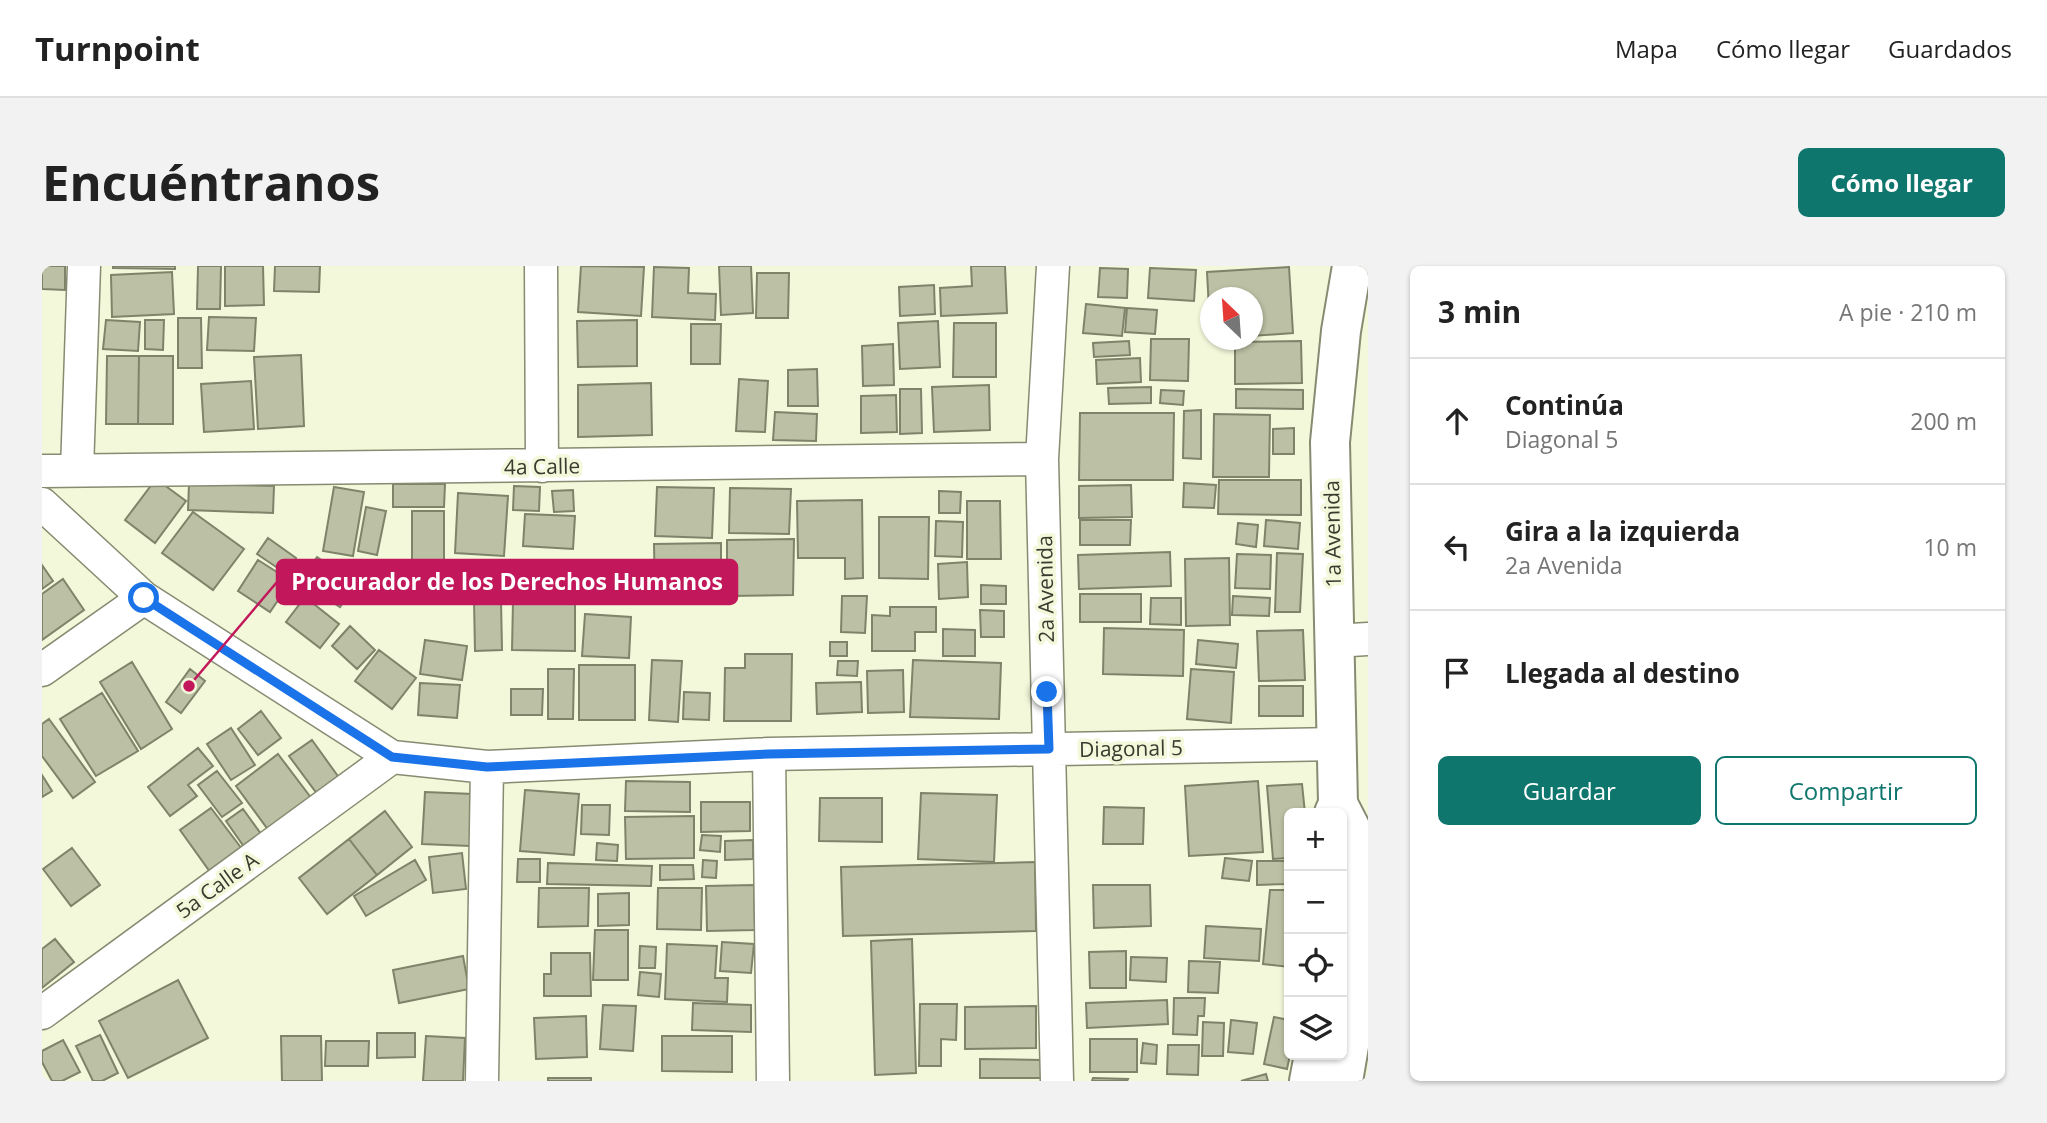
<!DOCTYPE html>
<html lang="es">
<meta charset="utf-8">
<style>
body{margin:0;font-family:"Open Sans",sans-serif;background:#f2f2f2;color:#222}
.controls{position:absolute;right:21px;bottom:21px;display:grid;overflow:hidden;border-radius:10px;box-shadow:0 2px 5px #0004}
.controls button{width:63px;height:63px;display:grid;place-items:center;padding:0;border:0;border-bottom:2px solid #e0e0e0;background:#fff;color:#222;font:35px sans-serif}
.compass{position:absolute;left:1158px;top:21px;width:63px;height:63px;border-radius:50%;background:#fff;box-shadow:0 2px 5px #0004;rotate:335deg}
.stop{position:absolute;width:21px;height:21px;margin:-16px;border:5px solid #1a73e8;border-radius:50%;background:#fff}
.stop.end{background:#1a73e8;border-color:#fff;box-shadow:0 2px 7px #0008}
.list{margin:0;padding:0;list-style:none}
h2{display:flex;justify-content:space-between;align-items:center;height:91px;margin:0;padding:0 28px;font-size:30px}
h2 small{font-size:23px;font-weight:400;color:#767676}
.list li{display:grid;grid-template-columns:46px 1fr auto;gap:21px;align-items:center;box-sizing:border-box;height:126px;padding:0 28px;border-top:2px solid #e0e0e0}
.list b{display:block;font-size:26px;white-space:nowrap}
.list p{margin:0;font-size:23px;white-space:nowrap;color:#767676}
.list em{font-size:23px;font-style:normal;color:#767676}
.actions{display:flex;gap:14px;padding:21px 28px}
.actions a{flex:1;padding:16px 0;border:2px solid #0f766e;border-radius:10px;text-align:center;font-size:24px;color:#0f766e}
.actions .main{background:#0f766e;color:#fff}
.icon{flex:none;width:38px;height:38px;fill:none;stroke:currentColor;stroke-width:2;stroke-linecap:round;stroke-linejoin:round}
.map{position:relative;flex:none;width:1326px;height:815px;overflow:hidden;border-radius:10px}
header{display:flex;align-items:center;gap:42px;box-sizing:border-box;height:98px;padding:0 35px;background:#fff;border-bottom:2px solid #e0e0e0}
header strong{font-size:33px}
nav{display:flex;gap:38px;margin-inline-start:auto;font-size:24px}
.intro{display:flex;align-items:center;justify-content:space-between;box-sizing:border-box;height:168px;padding:0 42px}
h1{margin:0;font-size:49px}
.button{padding:18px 32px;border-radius:10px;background:#0f766e;color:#fff;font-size:24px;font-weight:700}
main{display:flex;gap:42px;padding:0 42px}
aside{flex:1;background:#fff;border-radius:10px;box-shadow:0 2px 5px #0004}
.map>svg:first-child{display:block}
.building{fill:#bcc1a5;stroke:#7e8369;stroke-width:2}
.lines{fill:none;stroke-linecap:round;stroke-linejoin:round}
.minor-casing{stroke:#868b71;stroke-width:35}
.secondary-casing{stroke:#868b71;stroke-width:42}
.minor{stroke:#fff;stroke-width:32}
.secondary{stroke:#fff;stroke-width:38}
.route{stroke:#1a73e8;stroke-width:9}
.labels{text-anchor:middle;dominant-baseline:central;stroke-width:7;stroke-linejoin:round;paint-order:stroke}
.street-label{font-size:21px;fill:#393b2f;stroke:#f3f8db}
.leader{fill:none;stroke:#c2185b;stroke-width:2.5}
.callout-dot{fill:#c2185b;stroke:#f3f8db;stroke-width:2.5}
.callout{fill:#c2185b;stroke:#c2185b;stroke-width:2.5}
.callout-label{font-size:23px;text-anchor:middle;font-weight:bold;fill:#fff}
</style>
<header>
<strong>Turnpoint</strong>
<nav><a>Mapa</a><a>Cómo llegar</a><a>Guardados</a></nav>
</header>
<div class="intro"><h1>Encuéntranos</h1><a class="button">Cómo llegar</a></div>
<main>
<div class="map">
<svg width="1326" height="815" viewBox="0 0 1326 815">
<rect width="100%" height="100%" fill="#f3f8db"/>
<path class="building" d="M0,0h23v24l-23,-1z
M71,0h62v3l-62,-1z
M156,0h23l-1,43h-23z
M183,0h38l1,39 -39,1z
M233,0h45l-1,26 -45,-1z
M539,0l63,1 -3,49 -63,-4z
M677,0h32l2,47 -32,2z
M929,0h34l2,47 -66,3 -1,-28 32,-2z
M612,1l35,1 -1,25 28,1 -1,26 -63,-3z
M1247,1l4,66 -41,3v-38h-42v30l-3,-56z
M1058,2l28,1 -1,29 -29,-1z
M1108,2l46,2 -2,31 -46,-3z
M130,6l2,42 -62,3 -1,-42z
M715,7h32l-1,45h-32z
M892,19l1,29 -35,2 -1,-29z
M1044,38l39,4 -3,28 -39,-3z
M1085,42l30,2 -2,24 -30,-2z
M167,51l47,1 -2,33 -47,-1z
M136,52h23l1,50h-24z
M64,54l34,2 -2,29 -35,-2z
M103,54h19l-1,30 -18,-1z
M595,54v46l-59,1 -1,-46z
M896,55l2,46 -40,2 -2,-46z
M912,57h42v54h-43z
M649,58h30l-1,40h-29z
M1109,73h38l-1,42 -38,-1z
M1087,75l1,14 -36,2 -1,-14z
M1259,75l1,42 -67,1v-42z
M851,78l1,41 -31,1 -1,-40z
M259,89l3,71 -46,3 -4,-72z
M65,90h32l-1,68h-32z
M97,90h34v68h-35z
M1098,92l1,24 -44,2 -1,-24z
M775,103l1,37h-30v-36z
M697,113l29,2 -3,51 -29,-1z
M209,115l3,48 -50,3 -3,-48z
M609,117l1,52 -74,2v-52z
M947,119l1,45 -56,2 -2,-45z
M1109,121v16l-42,1 -1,-16z
M858,123h21l1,44 -22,1z
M1194,123l67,1v19l-67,-1z
M1119,124l23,1 -1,14 -23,-2z
M854,129l1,37 -36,1v-37z
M1159,144v49l-18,-1 1,-47z
M733,146l42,2 -1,27 -43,-1z
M1038,147h94l-1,67h-94z
M1172,148l56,1 -1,62h-56z
M1252,162v26h-21v-25z
M114,213l30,22 -31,42 -30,-23z
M1177,214h82v35l-83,-1z
M1142,217l32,2 -2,23 -31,-1z
M147,218l85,2 -1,27 -85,-3z
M351,218h52l-1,23h-51z
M1089,219l1,32 -53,1v-32z
M472,220l26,1 -1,24 -26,-1z
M292,221l30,5 -11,64 -30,-5z
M615,221l57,1 -2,50 -57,-2z
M688,222l61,1 -2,45 -60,-1z
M531,224l1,21 -20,1 -2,-21z
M897,225l22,1 -1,21h-21z
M416,227l50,3 -4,60 -49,-3z
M820,234l1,78 -18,1v-21h-47l-1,-57z
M925,235h33l1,58h-34z
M324,241l20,4 -9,44 -19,-4z
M370,245h32v75h-32z
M151,246l51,37 -31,41 -51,-37z
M483,248l50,2 -2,33 -50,-3z
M837,251h50l-1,62 -49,-1z
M1038,254h51l-1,25h-50z
M1224,254l34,3 -2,26 -34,-3z
M894,255l27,1 -1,35 -27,-1z
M1196,257l20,2 -2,22 -20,-3z
M226,272l28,20 -11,15 -28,-19z
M752,273l-1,56 -66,1v-56z
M679,277v54l-66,1 -1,-54z
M1128,286l1,34 -92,3 -1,-34z
M1235,287l26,1 -3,58h-25z
M1195,288l34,1 -1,34 -35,-1z
M275,291l39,26 -16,24 -40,-26z
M1187,292l1,67 -44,1 -1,-67z
M216,294l33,21 -21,31 -32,-21z
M925,296l1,35 -29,2 -1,-35z
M0,299l11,16 -11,8z
M21,313l21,31 -42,30v-46z
M939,319l25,1v18h-25z
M1038,328h61v28h-61z
M800,330h25l-2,37 -24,-1z
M1191,330l37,2 -1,18 -37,-1z
M263,331l34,27 -19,24 -34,-26z
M1109,332h30v27l-31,-1z
M432,334h27l1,50 -27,1z
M471,335l62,1v49l-63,-1z
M848,341h46v25h-21v19h-43v-36l18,1z
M938,344l24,1v26h-23z
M543,348l46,3 -2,41 -47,-2z
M308,360l25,24 -18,19 -25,-23z
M1062,362l80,2 -1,46 -80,-2z
M901,363l32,1v26h-32z
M1261,364l2,50 -46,1 -2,-50z
M383,374l42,6 -5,34 -42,-6z
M1156,374l40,4 -2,24 -40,-4z
M788,376h17v14h-17z
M337,384l37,28 -24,31 -37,-28z
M703,388h47l-1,67h-67l1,-53h20z
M610,394l30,1 -4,61 -29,-2z
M871,394l88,3 -2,56 -89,-2z
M796,395h20l-1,15 -20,-1z
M90,396l40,67 -31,20 -41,-67z
M537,399h56v55h-56z
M148,403l15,12 -24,32 -15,-11z
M506,403h26l-1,50h-25z
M1149,403l43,3 -3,51 -44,-4z
M861,404l1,42 -36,1 -1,-42z
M819,416l1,30 -45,2 -1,-31z
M378,417l40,2 -3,33 -39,-3z
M1217,420h44v30h-44z
M469,423h32l-1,26h-31z
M642,426l26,1 -1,27 -26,-1z
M60,427l36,58 -42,25 -36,-57z
M219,445l20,27 -23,17 -20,-26z
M7,453l46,63 -22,16 -31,-42v-32z
M189,462l24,37 -24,15 -24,-36z
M270,474l28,39 -22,16 -29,-39z
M156,482l15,18 -25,19 9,11 -27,20 -22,-29z
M236,488l37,49 -43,32 -36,-49z
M175,505l25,32 -20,14 -24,-32z
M0,509l10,16 -10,6z
M584,515l64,1v30l-65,-1z
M1216,515l5,71 -74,4 -4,-70z
M1260,518l3,29h-16v45l-16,1 -6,-73z
M483,524l54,4 -5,61 -54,-4z
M383,526l48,2 -3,52 -48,-2z
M879,527l76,2 -3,67 -76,-3z
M778,532h62v44l-63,-1z
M659,536h49v29l-49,1z
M540,539h28l-1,30 -28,-1z
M1062,541l40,1 -1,36h-40z
M169,542l34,45 -32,23 -33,-46z
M201,543l21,29 -17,13 -21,-30z
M343,545l27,36 -35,28 -28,-36z
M652,550v42l-68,1 -1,-42z
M660,569l19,1 -1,16 -20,-2z
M307,573l28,36 -50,39 -28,-36z
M711,574v19l-28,1v-19z
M555,577l21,2 -1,16 -21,-1z
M30,582l28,37 -29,21 -28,-37z
M420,587l4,36 -33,4 -4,-36z
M1183,592l27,3 -3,20 -27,-3z
M476,593h22v23h-23z
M373,594l11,20 -60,36 -12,-20z
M661,594l14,1 -1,17 -14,-1z
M1215,595h30v23l-30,1z
M993,596l1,69 -193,5 -2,-69z
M506,597l104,3 -1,20 -104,-2z
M618,599h33l1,14 -34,1z
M712,619l1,45 -48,1 -1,-45z
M1051,619h57l1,41 -57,2z
M497,622h50l-1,38 -50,1z
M616,622h44l-1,42 -44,-1z
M1228,624h19v77l-26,-3z
M587,627v32l-31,1v-32z
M1164,660l55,3 -2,32 -55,-3z
M553,664h33v50h-35z
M13,673l19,23 -32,26v-39z
M870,673l4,134 -41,2 -4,-134z
M680,676l32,2 -3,29 -31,-2z
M625,678l50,2 -2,32h13l-1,24 -62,-3z
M598,680l16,1 -1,21h-16z
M1084,685v37h-36l-1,-36z
M509,687h39l1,43h-47v-22h7z
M421,690l6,33 -70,14 -6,-33z
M1089,691l36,1 -1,24 -36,-2z
M1147,695l31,1 -2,31 -30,-1z
M598,706l21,2 -2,23 -21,-2z
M136,714l30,58 -80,40 -29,-57z
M1132,732h31l-1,18h-6l-1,19 -24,-1z
M1125,734l1,24 -81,4 -1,-25z
M651,737l58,2v27l-59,-2z
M878,738h37l-1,36 -15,-1v27h-22z
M561,739l33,1 -3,45 -33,-2z
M994,740v42l-71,1v-42z
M544,750l1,41 -51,2 -2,-41z
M1232,751l15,3 1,35 -3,14 -23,-5z
M1189,754l26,3 -4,31 -25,-2z
M1161,756l21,1 -1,33h-21z
M335,767h38v24l-38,1z
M58,769l18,38 -16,8h-9l-17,-35z
M239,770h40l1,45h-40z
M384,770l39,2 -2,43h-40z
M620,770h70v36l-70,-1z
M1048,773h47v33h-47z
M21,774l17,32 -18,9h-10l-10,-19v-11z
M284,775h43l-1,25h-43z
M1101,777l14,2 -1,19 -15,-1z
M1126,779h31l-1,30 -31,-1z
M938,793l61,1v18h-61z
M1224,808l2,7h-27z
M506,812h43v3h-43z
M1051,812l35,1 -1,2h-35z"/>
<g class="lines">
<defs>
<path id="minor" d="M499,0l1,200
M1011,0l-11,193 15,622
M35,204l7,-204
M0,205l1000,-12
M0,238l102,94 248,159 95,10 282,-13 568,-10
M1292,375l34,-2
M0,404l102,-72
M727,488l4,327
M0,747l350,-256
M440,815l5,-314"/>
<path id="secondary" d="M1296,538l18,35 -7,207 -6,35
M1292,547l4,-9 -8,-362 11,-111 11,-65
M1267,815l5,-26"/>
</defs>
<use href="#minor" class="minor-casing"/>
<use href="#secondary" class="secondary-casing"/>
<use href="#minor" class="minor"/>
<use href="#secondary" class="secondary"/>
</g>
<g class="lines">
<path class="route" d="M102,332l248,159 95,10 282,-13 280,-5 -2,-57"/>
</g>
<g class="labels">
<g class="street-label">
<text transform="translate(500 200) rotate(-1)">4a Calle</text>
<text transform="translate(1290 268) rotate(-91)">1a Avenida</text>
<text transform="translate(1003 323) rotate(-91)">2a Avenida</text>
<text transform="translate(1089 482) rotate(-1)">Diagonal 5</text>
<text transform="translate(175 619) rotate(-36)">5a Calle A</text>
</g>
</g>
<path class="leader" d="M147 420L235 316"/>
<circle class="callout-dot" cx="147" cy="420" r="7"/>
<rect class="callout" x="235" y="294" width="460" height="44" rx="7"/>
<g class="callout-label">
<text x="465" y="324">Procurador de los Derechos Humanos</text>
</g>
</svg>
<div class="controls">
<button>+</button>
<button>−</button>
<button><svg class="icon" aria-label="locate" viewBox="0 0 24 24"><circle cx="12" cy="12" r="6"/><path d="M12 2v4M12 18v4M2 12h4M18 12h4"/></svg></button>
<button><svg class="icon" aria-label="layers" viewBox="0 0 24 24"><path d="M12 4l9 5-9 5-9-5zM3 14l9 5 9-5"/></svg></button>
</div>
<svg class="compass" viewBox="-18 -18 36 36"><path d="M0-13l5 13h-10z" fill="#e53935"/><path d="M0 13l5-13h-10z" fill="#767676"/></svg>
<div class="stop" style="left:102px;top:332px"></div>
<div class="stop end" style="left:1005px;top:426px"></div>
</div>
<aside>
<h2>3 min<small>A pie · 210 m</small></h2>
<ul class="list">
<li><svg class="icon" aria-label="ahead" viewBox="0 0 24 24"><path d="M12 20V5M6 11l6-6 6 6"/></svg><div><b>Continúa</b><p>Diagonal 5</p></div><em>200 m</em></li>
<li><svg class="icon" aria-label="left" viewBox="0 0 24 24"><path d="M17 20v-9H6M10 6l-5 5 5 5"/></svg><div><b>Gira a la izquierda</b><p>2a Avenida</p></div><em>10 m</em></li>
<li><svg class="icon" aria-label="arrive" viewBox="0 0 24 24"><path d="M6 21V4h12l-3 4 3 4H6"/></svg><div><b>Llegada al destino</b></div></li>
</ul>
<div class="actions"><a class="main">Guardar</a><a>Compartir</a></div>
</aside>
</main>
